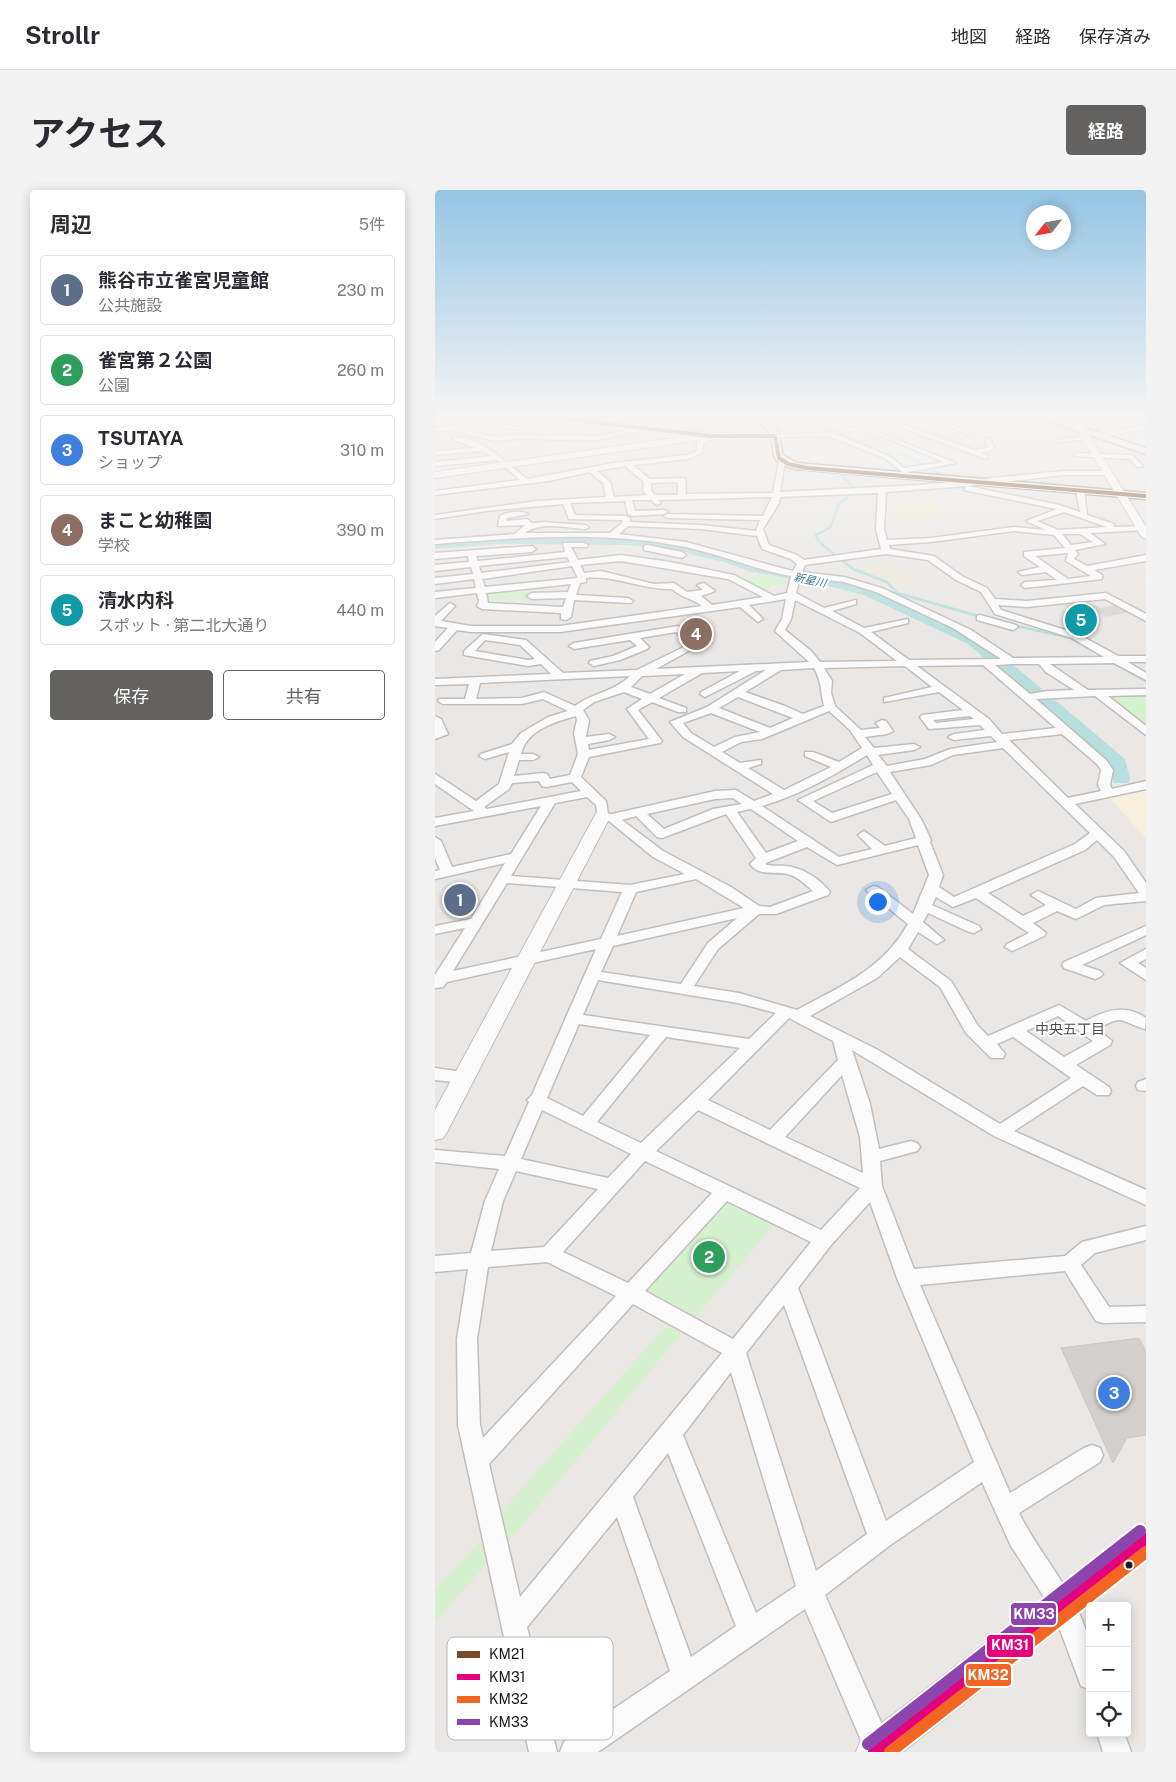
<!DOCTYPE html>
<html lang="ja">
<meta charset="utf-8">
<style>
body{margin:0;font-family:"Public Sans","Noto Sans JP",sans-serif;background:#f2f2f3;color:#2b2b33}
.controls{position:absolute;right:15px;bottom:15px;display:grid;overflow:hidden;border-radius:5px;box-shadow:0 2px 12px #0003}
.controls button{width:45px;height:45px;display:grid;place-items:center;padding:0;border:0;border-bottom:1px solid #e1e1e2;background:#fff;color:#2b2b33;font:25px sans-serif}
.compass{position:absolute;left:591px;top:15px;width:45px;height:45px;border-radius:50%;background:#fff;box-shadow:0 2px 12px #0003;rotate:239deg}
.you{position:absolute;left:442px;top:711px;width:18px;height:18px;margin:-12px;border:4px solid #fff;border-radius:50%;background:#1a73e8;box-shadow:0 0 0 8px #1a73e833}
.badge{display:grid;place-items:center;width:32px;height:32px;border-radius:50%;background:#636261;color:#fff;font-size:16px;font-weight:700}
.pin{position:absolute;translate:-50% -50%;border:2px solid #fff;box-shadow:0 1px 5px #0006}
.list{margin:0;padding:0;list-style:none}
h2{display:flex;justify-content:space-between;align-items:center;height:65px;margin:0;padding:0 20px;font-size:21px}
h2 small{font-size:16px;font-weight:400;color:#7c7c81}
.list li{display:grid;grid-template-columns:32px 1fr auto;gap:15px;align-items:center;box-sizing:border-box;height:70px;margin:0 10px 10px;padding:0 10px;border:1px solid #e1e1e2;border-radius:5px}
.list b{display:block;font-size:19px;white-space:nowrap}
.list p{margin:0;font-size:16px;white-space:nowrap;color:#7c7c81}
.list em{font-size:16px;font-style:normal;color:#7c7c81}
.actions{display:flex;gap:10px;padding:15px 20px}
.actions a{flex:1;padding:11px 0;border:1px solid #636261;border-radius:5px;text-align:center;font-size:18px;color:#636261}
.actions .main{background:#636261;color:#fff}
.icon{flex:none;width:28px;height:28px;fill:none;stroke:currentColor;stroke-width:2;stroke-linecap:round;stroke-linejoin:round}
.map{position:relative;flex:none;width:711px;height:1562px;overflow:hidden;border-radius:5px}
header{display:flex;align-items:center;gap:30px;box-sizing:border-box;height:70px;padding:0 25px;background:#fff;border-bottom:1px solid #e1e1e2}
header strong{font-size:24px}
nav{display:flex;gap:28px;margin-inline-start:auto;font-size:18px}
.intro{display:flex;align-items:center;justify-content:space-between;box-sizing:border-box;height:120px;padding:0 30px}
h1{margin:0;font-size:35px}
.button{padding:12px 22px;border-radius:5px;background:#636261;color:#fff;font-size:18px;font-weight:700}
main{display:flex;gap:30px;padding:0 30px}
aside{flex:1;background:#fff;border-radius:5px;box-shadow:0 2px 12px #0003}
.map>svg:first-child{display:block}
.education{fill:#f6efdd}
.farmland{fill:#ece8d6}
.park{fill:#d6f1ce}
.parking{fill:#dad8d7}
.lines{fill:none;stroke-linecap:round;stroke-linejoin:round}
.stream-far2{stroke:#b7dfde;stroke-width:2}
.stream-far1{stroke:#b7dfde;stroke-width:2.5}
.stream{stroke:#b7dfde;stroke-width:3}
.river{fill:#b7dfde;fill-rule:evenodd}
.building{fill:#d2cfcd;stroke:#cdc8c5}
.minor-casing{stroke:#c1bfbe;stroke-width:3}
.tertiary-casing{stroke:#c1bfbe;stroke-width:2}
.secondary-casing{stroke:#94907d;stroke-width:3}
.minor{fill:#fcfbfb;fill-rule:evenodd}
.tertiary{fill:#fcfbfb;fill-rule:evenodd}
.secondary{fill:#f2f0e9;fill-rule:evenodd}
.bus-1-casing{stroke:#fff;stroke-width:5.5}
.bus-2-casing{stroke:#fff;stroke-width:16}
.bus-3-casing{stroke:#fff;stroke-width:16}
.bus-4-casing{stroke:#fff;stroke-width:16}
.bus-1{stroke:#7a4b2a;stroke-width:4}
.bus-2{stroke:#e5007d;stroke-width:12}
.bus-3{stroke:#f26522;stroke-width:12}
.bus-4{stroke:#8e44ad;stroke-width:12}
.bus-dot{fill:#1b1b1b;stroke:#fff;stroke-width:2}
.labels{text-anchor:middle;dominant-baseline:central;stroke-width:4;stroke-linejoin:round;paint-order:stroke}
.far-water-label{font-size:11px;font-style:italic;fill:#417c93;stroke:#fff}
.neighbourhood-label{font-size:14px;fill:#4e4e4e;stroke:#fff}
.key{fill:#fff;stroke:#bbb;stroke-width:1}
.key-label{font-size:14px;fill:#1b1b1b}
.line-badge{stroke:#fff;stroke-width:2}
.badge-label{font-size:14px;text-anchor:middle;font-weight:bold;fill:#fff}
</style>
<header>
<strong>Strollr</strong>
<nav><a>地図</a><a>経路</a><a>保存済み</a></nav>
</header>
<div class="intro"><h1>アクセス</h1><a class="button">経路</a></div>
<main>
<aside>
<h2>周辺<small>5件</small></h2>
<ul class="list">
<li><span class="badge" style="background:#5c6f8a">1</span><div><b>熊谷市立雀宮児童館</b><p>公共施設</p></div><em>230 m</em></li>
<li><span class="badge" style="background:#2e9e5b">2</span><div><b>雀宮第２公園</b><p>公園</p></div><em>260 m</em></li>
<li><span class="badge" style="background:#3f7fe0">3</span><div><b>TSUTAYA</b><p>ショップ</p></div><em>310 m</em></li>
<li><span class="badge" style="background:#8d6e63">4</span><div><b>まこと幼稚園</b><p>学校</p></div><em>390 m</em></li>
<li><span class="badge" style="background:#0f9aa8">5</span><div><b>清水内科</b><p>スポット · 第二北大通り</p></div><em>440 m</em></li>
</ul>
<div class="actions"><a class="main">保存</a><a>共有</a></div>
</aside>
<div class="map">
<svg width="711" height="1562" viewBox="0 0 711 1562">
<rect width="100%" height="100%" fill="#eae7e4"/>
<path class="education" d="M328,226h45l17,11 -46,3z
M711,600v49l-36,-41z"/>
<path class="farmland" d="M499,309l13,20 -52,1 1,-16 16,-1 -1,-3z
M445,376l5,3 10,-2 19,14 -19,4 -11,-7 -25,-9z"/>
<path class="park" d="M468,254l16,7 -31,5 -15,-7z
M323,384l30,6v3l-16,2 -5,4 1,2 -24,-12z
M98,396l-4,13 -40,1 -3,-9z
M670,506h41v33z
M289,1010l52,23 -83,97 -53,-30z
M232,1135l14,9 -177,213 -9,-28z
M45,1351l8,21 -53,60v-32z"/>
<path class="parking" d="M644,410l7,6 8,-1 6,3 17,-3 13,7 -24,5 -10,-6h-6l-5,-3 -11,-1 -6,-5z"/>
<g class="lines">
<path class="stream-far2" d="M375,226l21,14 -8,3
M342,240l25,5
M384,246l7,9
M422,252l28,-5
M467,265l24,10
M493,278l18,9
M395,338l9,-24 17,-14 -16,-16 4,-3"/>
<path class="stream-far1" d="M396,337l-15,8 2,6 35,28 34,13 10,11 85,24
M578,435l57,13 37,21
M680,474l9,5"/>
<path class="stream" d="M687,478l24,13
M696,505h15"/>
<path class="river" d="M132,345l60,2 50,6 56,13 18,8 84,15 39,10 104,49 15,10 132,111 5,20 -2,4h-14l-5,-18 -141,-121 -104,-49 -35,-9 -81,-15 -24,-9 -47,-11 -50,-6 -130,-1 -62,5v-8l62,-5z"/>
</g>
<path class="building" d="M704,1148l7,13v84l-19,3 -14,25 -52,-115z"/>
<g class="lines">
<defs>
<path id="minor" d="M103,226h23c87,11 173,24 261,17 33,-2 64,-17 97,-17l-22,6 77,28 14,-2 -3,-9 5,-1 5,11 -14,4 7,3 -2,3 -97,-36 -53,11 53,22 15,12 40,-6 -60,-25v-2l72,28 -48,9 5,4 -4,2 -24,-20 -57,-22 -113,2 -12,5 -1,10 -14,6 -55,6 17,14 35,-1 1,16 87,-1 6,-32 3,-2 3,2 -5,31 140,-7 144,-14h43l3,4h-46l-97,11 92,19 21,7 -4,-22 4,-2 4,2 3,25 27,9v3l32,-1v4l-56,3 15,11 -30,6 3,4 -4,5 13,7 59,-11v6l-52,9 8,5v4l-77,9 -4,-3 4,-3 32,-2 -11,-8 -24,3 -4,-3 22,-5 -16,-11v-4l41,-4 -11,-13 -40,-4 -83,11 -42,3 1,4 44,7 28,20 25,12 8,11 32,2 79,-8 40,21v7l-41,-22 -78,8 -29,-2 3,5 77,24 40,22h28v6h-18l18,11v7l-32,-17 -64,1 38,26 58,-1v6l-38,1 38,30v9l-51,-39 -59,3 70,61 7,10 -3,15 2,4 34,-8v8l-71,15 49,47 22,32v18l-42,4 -28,14 -19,-8 -24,12 13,10 -2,3 -32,15 -7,-4 2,-3 22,-11 -53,-35 -23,9 -17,-10 -4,8 47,21 2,3 -7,4 -5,-1 -41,-19 -5,9 21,18 -7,4 -19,-12 -10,17 43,32 27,45 10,10 71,-31 27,16c20,-11 39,-17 60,-3l-1,11c-26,-7 -19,-16 -48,0l15,12 -2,4 -34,20 33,22 2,4 -2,4h-12l-14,-9 -69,45 132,59v15l-152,-69 -142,-86 18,54 9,45 32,-8 6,2 3,4 -3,4 -37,10 2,25 32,83 151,-13 17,-14 64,-16v14l-51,13 -14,12 28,42 37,-1v16l-43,1 -7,-2 -31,-50 -145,14 90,208 74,-45 8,-3 8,3 3,7 -3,7 -81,51c22,44 57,79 70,127 4,15 1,35 1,50l-9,-4 -28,-75 -42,-65 -29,-64 -93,64 -64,49 69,157h-28l-61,-143 -207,143h-38l4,-10 106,-71 -53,-154 -90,110 30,125h-28l-71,-327 -1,-86 11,-70 -33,3v-16l36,-3 14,-52 14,-32 -64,-7v-12l70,6 24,-54 -2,-2 5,-5 64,-146 -149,33 -4,5 -8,1v-13l30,-47 -30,6v-8l36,-7 34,-56 -70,16v-8l5,-1 -5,-12v-21l6,4 11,26 59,-13 30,-48 -106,20v-8l39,-7 -39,-27v-10l41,27 23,-17 10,-32 -24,7 -6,-3 2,-2 31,-10 9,-11 27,-16 20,-6 -25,-12 -21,5h-79l-5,-3 1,-2h26l4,-15 -34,1v-6l116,-5 -10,-10 -13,2 -64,-11v-4l19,-17 43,6 37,33 74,-3 53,-26 -14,-12 -36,6 9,9 -2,2 -27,11 -26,6 -5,-3 1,-2 23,-5 24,-10 -7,-6 -56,9 -5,-3 5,-3 104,-17 23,18 -45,25 153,-7 -34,-31 7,-12 4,-20 -37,6 14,14 -5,3 -18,-15 -180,25h-89l-14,-2 -18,20 -4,1v-9l13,-14 -13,-2v-10l15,-13 5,3 -14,15 30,5h89l142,-20c-12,-9 -18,-7 -30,-17 -30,1 -56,-14 -86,-11v4l-6,1 -4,12 52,3 5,3 -2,2 -57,-3 -3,17 -5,3 -5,-1v-6l-79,-4 -5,-3 2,-5 -2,-8 -42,5v-6l41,-4 -2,-9 -39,5v-6l38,-4 -2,-7 -36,4v-6l34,-3 -1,-6 -33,3v-6l97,-7 4,3 -4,3 -56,4 2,5 87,-9 -2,-9h21l4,2 -1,2h-16l7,13 43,-5 49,7 64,13 40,21 13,-3 4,-17c-40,-7 -77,-25 -117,-31 -79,-14 -160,-7 -239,-1v-4l80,-6 10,-9 -27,1 2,-10c6,-4 22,-6 28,-2l-21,4 -1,3 21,-2 5,4 12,-1 41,3 4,2 -4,2c-18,-1 -45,-8 -60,4h85l12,-10v-3l-53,-1 -6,-15 -77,7 -51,8v-4l102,-14 69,-4 -3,-14 -13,-11 -42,9 -113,14v-4l85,-11 -23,-20 -62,6v-4l56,-6 -10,-5 -46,4v-4l39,-3 -21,-9v-2c27,-2 55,27 74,42l87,-16 73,-8 10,-4v-9l8,-5zM190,276l19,16 -1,8 4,5 -33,2 -4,-15 -13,-11zM243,292v13h-23l-4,-5v-7zM532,296l-3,4 93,19 -31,12 20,9 -32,-3 -83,11 -44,2 -3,-11 2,-37zM443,303l-2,36 5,20 -77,11 -7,-5 -28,-10 -6,-16 16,-26 1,-6zM337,307l-9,19 -95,-2 -4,2 4,2 92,2 -4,11 -55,-6 -71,-3v-4l-4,-2 -51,-1 -5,-12 55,-2 3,13 4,2 32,-2 4,-2 -4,-2 -29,1 -3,-11h19l6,5 4,-2 -3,-3zM629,322l43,15 -49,3 -21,-9zM193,336l73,3 56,7 5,13 29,10 6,5 -4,7 -8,-2 -99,-27 -67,-8zM627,344h18l13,8 -22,3zM633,363l-2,8 25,15 -23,3 -33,-23zM451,364l42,6 28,20 25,12 14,22 77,24 32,19 -91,1 -42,-28 -89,-42 -38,-11 -42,-5 3,-7zM132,367l3,5 -89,11 -2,-7zM186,371l107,18 35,18 -51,8 -11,-9 14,-5 -11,-8 -7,2 6,5 -16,2 -13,-9 -20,1 -53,-13 -17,2 -4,-8zM137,376l6,12 -93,9 -3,-8zM365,387l44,5 32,10 77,36 48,31 -92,1 -38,-28 37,-9v-4l-44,9 -32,-17 24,-7v-4l-32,8 -28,-15zM136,394l-3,8 -36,1 -5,3 5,3 34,-1 -3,9 -75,-4 -2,-10zM360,410l65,33 37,28 -77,1 -9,-11 -26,-21 6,-11zM50,450l35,5 15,14 -7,1 -53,-9zM578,474h26l7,8 28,18 -26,1 -18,3 -35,-29zM548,475l73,63 -54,6 -13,-15 -72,-53zM470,476l27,21 -48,11v4l55,-10 24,18 -41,5 -2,2 9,12 51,-4 5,5 -31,4 -6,3 6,3 37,-4 6,6 -47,7 -25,10 -38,7 -9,-11 36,-5 6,-3 -6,-3 -40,4 -9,-11 22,-3 6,-3 -7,-10 -4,-1 -6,3 4,5 -19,2 -26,-24 -4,-13 1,-12 -8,-13zM379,478c8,14 6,22 10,38l-21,8 -18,-8 -40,-14 36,-22zM331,480l-59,37 -37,15 13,15 90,57 -19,7 -18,-11 -21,1 -103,23h-4l-2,-13 -25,-24 8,-20 71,-14 2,-2 -24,-31 14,-8 26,10h8v-4l-27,-10 43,-25 38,-2 -39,21 -1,2 5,3 51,-26zM250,484l-35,20 -19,-7 11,-11zM195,486c-16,16 -38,17 -55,30l-31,-14 -22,6 -46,1 4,-16zM189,502l18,7 -15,10 22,30 -60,11 -1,-6 21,-4 6,-3 -6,-3 -23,3 3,-17 -6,-10 11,-8zM303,507l55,21 -23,10 -51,-20zM394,521l21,19 12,18 -23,14 -26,-10h-8v4l26,11 -47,23 -36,-22 13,-4v-4l-21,3 -18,-11 19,-10 21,-3zM276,523l49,19 -25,5 -21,10 -23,-14 -8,-10zM141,526l1,4 -3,13 4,21 -8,21 -20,4 -3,-5 -4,-1 -29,3 5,-16h14l6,-3 -6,-3h-12c6,-24 33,-32 55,-38zM535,526l4,3 -38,4 -3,-3zM627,544l35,30 4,6 -3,15 3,6 -33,7 -59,-58zM568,558l87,85 -15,11 -121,53 -15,-10 4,-12 -13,-33 1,-2 -10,-21 -31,-47 41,-7 22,-10zM432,565l6,10 -75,35 33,22 65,-22 13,19 7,19 -31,8 -21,-15 -6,4 14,14 -33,8 -77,-51c38,-11 72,-31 105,-51zM442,582l15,22 -60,19 -19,-12zM104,591l3,5 4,1 26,-5 9,9 -94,18 -3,-2 25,-18 3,-6zM152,607l9,8 2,15 11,1 44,36 32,17 -55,11 -119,-9 44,-73zM298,608l9,6 -29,5 -49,20 -17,-15 68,-15zM315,619h1l47,32 -32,12 -29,-41zM291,624l30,44 -6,6c11,14 27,6 41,11 8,3 15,10 22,16l-43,16 -11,-1 -28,-19 -68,-36 -41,-31 14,-4 21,21 5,1zM662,650l17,17 25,36 -43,5 -20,11 -38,-18 -7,4 15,10 -23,11 -35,-23 97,-43zM483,655l11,30 -16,39 -35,-27 -5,-1 -7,4 42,34c-26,46 -67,62 -111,86l-58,-17 -45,-7 24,-37 41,-35h17l52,-19 2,-3c-10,-13 -28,-25 -45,-26 -7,-1 -13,1 -20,-2l3,-2 39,-15 30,18zM261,689l48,29 -127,28 19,-44zM72,693l115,9 -21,47 -148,32zM302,728l-29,25 -27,41 -80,-12 12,-26zM465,767l40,30 26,46 25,25h12l2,-4 -8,-10 16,-7 58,41 -71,46 -122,-74 -68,-34 67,-38zM163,790l140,23 38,10 -27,26 -166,-24zM623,826l35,25 -29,16 -38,-26zM354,828l44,23 5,19 -68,70 -62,-30zM144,834l71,11 -67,81 -36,-18zM231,847l74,11 -99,95 -44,-21zM407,885l18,62 3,36 -78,-36zM107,920l89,44 -23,24 -87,-19zM263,920l162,78 -39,42 -165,-79zM210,971l67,32 -84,90 -65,-31zM81,981l82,18 -54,58 -53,4 12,-50zM292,1011l84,41 -78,97 -88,-48zM435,1012l27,76 77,184 -88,59 -88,-233 33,-43zM112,1072l69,34 -133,142 -3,-13 -3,-86 11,-72zM198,1114l89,49 -202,244 -31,-133zM349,1115l83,229 -51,37 -70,-218zM296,1182l65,214 -40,27 -73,-178zM233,1263l68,173 -45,31 -58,-160z
M320,226l8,2 -52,6 -3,-2z
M486,226h10l42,18 -5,1z
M56,232l31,6 -3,2 -27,-4 -15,7 18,4 23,-2 80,1 36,-7 3,2 -39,9 -80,-1 -23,2 -43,-11 -17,1v-4l17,-1 19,5z
M711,234v4l-48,10 -3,-2z
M652,246l2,3 -30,3 -3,-2z
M641,263l56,2 11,11 -6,1 -7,-8 -56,-3z
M212,355l35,7 4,3 -4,3 -38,-8v-4z
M545,425l36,10 2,2 -5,3 -36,-10v-4z
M0,526l6,3 7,15 -13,5z
M711,736v9l-64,30 18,6 3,3 -3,3 -5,2 -31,-11 -2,-3 2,-3z
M711,759v10l-8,4 8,5v12l-26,-17z
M0,878l35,5 2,4 -2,4 -6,2 -29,-3z
M711,889v12l-8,-1 -2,-4 2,-4z
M662,1543h27l7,19h-28z"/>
<path id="tertiary" d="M634,226h8l69,111v12l-5,-3z
M275,243l3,1v4l-278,40v-6z
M167,622l6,1 2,4 -163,315 -4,6 -8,2v-30l159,-293 2,-4z
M711,1334v35l-243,193h-47l5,-13 274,-211z"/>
<path id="secondary" d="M319,226c26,0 24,19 29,39l14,8 349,30v6l-350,-30c-33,-8 -17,-18 -28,-38 -3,-6 -10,-9 -14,-15z
M598,226h15l98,32v6z"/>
</defs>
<use href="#minor" class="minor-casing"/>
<use href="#tertiary" class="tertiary-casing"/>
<use href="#secondary" class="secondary-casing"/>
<use href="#minor" class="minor"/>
<use href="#tertiary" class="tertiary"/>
<use href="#secondary" class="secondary"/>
<defs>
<path id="bus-1" d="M110,226l165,20h65
M340,246l4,22 9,6 19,4 339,28"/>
<path id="bus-2" d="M439,1562l272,-213"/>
<path id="bus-3" d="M455,1562l256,-200"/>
<path id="bus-4" d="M433,1554l272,-213"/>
</defs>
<use href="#bus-1" class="bus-1-casing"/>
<use href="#bus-2" class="bus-2-casing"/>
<use href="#bus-3" class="bus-3-casing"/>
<use href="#bus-4" class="bus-4-casing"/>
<use href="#bus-1" class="bus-1"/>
<use href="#bus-2" class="bus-2"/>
<use href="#bus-3" class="bus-3"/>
<use href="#bus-4" class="bus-4"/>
</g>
<linearGradient id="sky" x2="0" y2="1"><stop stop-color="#94c5e4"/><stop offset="0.51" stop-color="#f6f4f3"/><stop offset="1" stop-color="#f6f4f3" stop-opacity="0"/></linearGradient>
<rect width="711" height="445" fill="url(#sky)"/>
<circle class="bus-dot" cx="694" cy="1375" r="4.5"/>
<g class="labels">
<g class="far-water-label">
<text transform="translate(375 390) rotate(12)">新星川</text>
</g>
<g class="neighbourhood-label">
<text x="635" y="839">中央五丁目</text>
</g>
</g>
<rect x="12" y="1447" width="166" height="103" rx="8" class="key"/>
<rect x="22" y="1461" width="23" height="7" fill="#7a4b2a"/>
<rect x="22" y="1484" width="23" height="6" fill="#e5007d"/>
<rect x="22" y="1506" width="23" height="7" fill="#f26522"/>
<rect x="22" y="1529" width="23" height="6" fill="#8e44ad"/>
<g class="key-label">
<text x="54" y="1469">KM21</text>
<text x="54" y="1492">KM31</text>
<text x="54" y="1514">KM32</text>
<text x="54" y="1537">KM33</text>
</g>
<g class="line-badge">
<rect x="575" y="1412" width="47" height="24" rx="5" fill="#8e44ad"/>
<rect x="551" y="1444" width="48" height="24" rx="5" fill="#e5007d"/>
<rect x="530" y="1473" width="47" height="24" rx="5" fill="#f26522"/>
</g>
<g class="badge-label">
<text x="599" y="1429">KM33</text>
<text x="575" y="1460">KM31</text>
<text x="553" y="1490">KM32</text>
</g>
</svg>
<div class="controls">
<button>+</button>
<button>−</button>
<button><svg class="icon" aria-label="locate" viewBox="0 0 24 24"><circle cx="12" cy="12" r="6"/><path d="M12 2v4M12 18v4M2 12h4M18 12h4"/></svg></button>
</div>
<svg class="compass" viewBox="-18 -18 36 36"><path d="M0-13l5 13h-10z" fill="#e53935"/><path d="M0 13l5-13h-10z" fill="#7c7c81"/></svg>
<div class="you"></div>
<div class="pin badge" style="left:25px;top:710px;background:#5c6f8a">1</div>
<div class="pin badge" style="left:274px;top:1067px;background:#2e9e5b">2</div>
<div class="pin badge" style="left:679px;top:1203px;background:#3f7fe0">3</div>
<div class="pin badge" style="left:261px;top:444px;background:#8d6e63">4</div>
<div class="pin badge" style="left:646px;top:430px;background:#0f9aa8">5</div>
</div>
</main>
